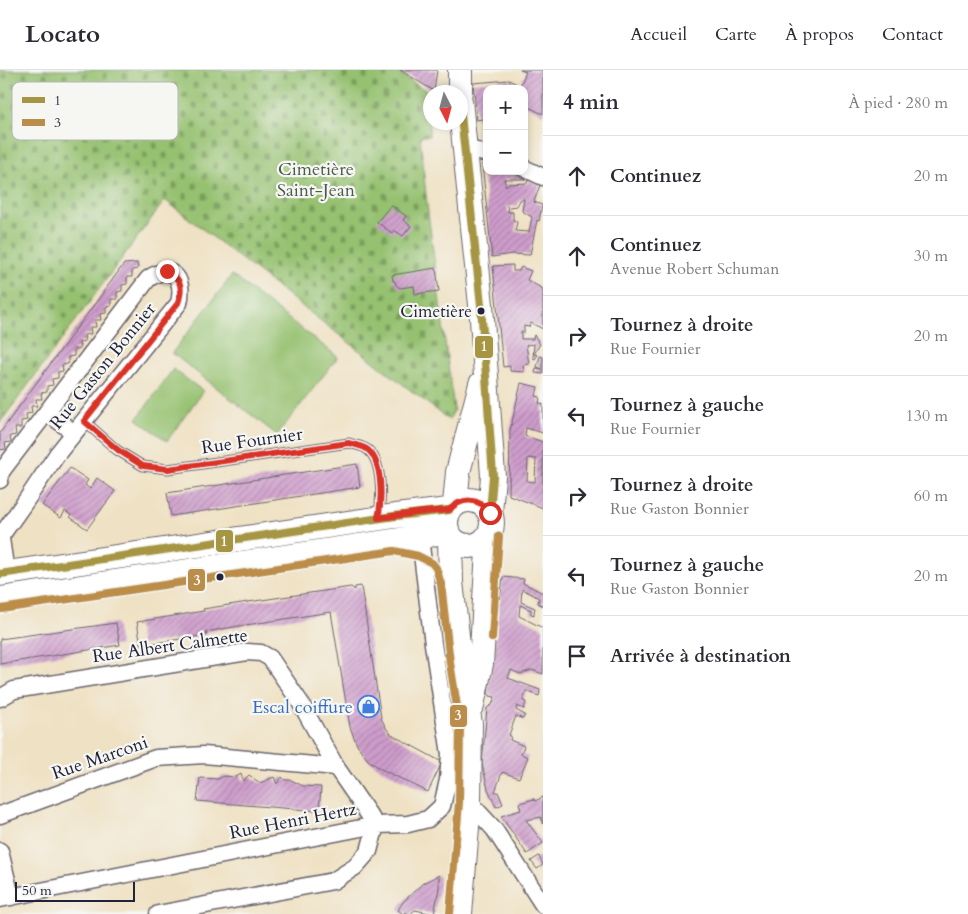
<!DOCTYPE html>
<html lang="fr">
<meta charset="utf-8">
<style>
body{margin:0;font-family:Cardo,serif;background:#f7f7f7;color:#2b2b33}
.controls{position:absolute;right:15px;top:15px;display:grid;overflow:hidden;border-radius:10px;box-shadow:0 2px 8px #0003}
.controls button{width:45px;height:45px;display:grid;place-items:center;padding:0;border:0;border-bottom:1px solid #e1e1e2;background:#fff;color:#2b2b33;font:25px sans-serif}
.compass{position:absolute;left:423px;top:15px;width:45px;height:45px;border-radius:50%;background:#fff;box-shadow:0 2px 8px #0003;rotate:174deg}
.scale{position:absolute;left:15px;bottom:12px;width:120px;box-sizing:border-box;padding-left:5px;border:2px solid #22223b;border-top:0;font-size:14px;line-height:18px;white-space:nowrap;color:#22223b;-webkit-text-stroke:4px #f6f6f2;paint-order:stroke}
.stop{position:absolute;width:15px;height:15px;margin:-11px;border:4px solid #d93025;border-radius:50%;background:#fff}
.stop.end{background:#d93025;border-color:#fff;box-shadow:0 1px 5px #0008}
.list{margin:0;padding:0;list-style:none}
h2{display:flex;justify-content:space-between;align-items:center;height:65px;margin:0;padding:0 20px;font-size:21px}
h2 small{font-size:16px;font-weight:400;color:#7c7c81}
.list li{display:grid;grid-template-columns:32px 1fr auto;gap:15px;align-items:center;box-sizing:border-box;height:80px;padding:0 20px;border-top:1px solid #e1e1e2}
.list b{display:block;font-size:19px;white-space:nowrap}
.list p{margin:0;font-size:16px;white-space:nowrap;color:#7c7c81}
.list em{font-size:16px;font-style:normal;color:#7c7c81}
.icon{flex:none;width:28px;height:28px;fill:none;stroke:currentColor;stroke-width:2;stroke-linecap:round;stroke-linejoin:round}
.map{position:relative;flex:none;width:543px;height:844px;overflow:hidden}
header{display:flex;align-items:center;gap:30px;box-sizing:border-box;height:70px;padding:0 25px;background:#fff;border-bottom:1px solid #e1e1e2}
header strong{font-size:24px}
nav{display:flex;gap:28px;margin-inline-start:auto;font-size:18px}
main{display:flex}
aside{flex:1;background:#fff}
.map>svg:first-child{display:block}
.cemetery{fill:url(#cemetery-stones);stroke:#5c7255}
.garden{fill:#95c16f;stroke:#5c7255}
.building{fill:url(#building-hatch);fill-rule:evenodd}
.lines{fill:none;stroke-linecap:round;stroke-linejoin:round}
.service-casing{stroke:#6a656b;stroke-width:11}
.minor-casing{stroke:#6a656b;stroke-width:19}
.secondary-casing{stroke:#6a656b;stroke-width:26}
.service{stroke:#fff;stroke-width:9}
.minor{stroke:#fff;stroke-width:16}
.secondary{stroke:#fff;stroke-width:24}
.bus-1-casing{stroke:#f6f6f2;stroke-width:11}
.bus-2-casing{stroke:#f6f6f2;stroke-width:11}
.bus-1{stroke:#a69542;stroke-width:8}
.bus-2{stroke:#bb8d4a;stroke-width:8}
.route{stroke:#d93025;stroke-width:6}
.bus-dot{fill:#22223b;stroke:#f6f6f2;stroke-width:2}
.labels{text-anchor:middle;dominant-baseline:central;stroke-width:4.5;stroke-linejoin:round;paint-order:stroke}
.bus-label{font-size:17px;fill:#22223b;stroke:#f6f6f2;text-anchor:end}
.park-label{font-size:18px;fill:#4a5a4d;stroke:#f6f6f2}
.street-label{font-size:18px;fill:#22223b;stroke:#f6f6f2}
.shop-label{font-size:18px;fill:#366cbe;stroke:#f6f6f2;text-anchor:end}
.key{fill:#f6f6f2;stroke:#b6b6bb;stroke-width:1}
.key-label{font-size:14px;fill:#22223b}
.line-badge{stroke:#f6f6f2;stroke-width:2}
.badge-label{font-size:14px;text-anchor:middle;font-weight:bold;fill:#fff}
</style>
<header>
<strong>Locato</strong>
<nav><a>Accueil</a><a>Carte</a><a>À propos</a><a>Contact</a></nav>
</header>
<main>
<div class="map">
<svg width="543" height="844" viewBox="0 0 543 844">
<defs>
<pattern id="cemetery-stones" width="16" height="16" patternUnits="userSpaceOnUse" patternTransform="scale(1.25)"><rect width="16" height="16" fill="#95c16f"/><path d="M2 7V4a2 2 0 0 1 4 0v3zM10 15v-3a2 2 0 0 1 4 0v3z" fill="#799c5c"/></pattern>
<pattern id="building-hatch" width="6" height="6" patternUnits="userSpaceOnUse" patternTransform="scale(1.25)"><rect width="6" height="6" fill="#cf9dcc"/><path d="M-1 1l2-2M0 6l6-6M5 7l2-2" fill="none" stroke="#a880a7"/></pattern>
</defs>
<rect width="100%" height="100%" fill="#f6f6f2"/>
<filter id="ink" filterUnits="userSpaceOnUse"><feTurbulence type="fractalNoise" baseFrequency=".02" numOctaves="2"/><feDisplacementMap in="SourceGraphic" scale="10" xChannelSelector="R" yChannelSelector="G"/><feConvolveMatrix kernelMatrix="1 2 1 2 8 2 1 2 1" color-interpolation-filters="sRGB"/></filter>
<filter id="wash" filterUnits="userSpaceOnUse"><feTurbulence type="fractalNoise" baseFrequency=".0096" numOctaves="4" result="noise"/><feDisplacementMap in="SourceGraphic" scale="20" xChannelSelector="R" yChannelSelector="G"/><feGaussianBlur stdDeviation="1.12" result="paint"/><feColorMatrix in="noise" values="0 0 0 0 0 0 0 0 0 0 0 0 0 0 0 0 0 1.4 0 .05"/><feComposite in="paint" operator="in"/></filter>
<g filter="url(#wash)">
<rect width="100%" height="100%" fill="#efe1c3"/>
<path class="cemetery" d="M0,0h393l37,23 -1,43h-9l7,69 27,205 -5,10 -284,-220 -165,223z"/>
<path class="garden" d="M232,205l106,82 -61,78 -105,-82z
M173,299l30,22 -36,50 -30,-22z"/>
<g id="blocks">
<path class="building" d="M400,0h37l-3,21z
M520,0h23v44l-19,-9v-16h-37v29l-10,2 -4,-37 36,-3 11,6 6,-14z
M486,92l1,9h21l18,8h-22l2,7 2,-2 19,-1 1,-3 12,5 -6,17 8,3 -3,16 -2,-1 -7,35 -18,-1 -20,3 -10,-93zM524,129l-2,12 10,6 -3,15 -14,-1 2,-9 -4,-2v-8h-5l-1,-7 2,2 8,-1 3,-6z
M391,135l15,11 -3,4 8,6 -8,10 -9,-6 -2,3 -15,-11z
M137,193l1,6 -6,1v7h-5v7l-5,1v6l-5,1v7h-6v7l-5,1v6l-6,1 1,6h-6l1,7h-6l1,7 -7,1 1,6 -6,1 1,7h-6v7l-6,1v7l-6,1 1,6 -5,1v6l-6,1 1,6 -6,1v6l-6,1 1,6h-6l1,7h-6l1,7 -6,1 1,6 -6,1v7h-6l1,7 -6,1 1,6 -6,1 1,6 -6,1v-17l18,-25 106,-144z
M513,195v6h6l2,-4 10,4 -4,9 16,9v40l-12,-6 -2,4 -5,-1v7l-3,-2v8h12l1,-4 6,9 -6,10 3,1 -2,4 -2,-1 1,-14 -8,1 3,19 -6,1 1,7 -14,-1v-5l-7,1 -10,-101z
M436,198l3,23 -24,3 -1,-8 -14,2 -4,-3 -1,-4h-2l-1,-6z
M540,286l3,1v17l-8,-1 1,-5 6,1 -5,-2z
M521,313l17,4 -2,9 4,1 -1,6 4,1v29l-17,-5 -1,8 18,6v66l-34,-13 1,-64zM528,388l8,1 -1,23 -8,-1z
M357,394l3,23 -189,29 -4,-23z
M70,398l18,12 -3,5 5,4 7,-11 18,13 -28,38 -17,-12 1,-2 -6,-4 -4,7 -19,-13z
M503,507l21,2 -1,4 20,10v13l-5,-3 1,-5 -17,-9 -1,13 14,6 -1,4v3l-3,-1v-4l-11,-5 -1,11 24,12v46l-11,-4 -12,4 -9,-4 -3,8 32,12 -1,6 -13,-5 -3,10 3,1 -2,7 -7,-3 -1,4 9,5 -2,4 -7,-3 -7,19 2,1 -1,4 14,6 -3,8 7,3 -9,21 -17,-6 -7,20h3l5,12 -7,3 -8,-18 -6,-25 5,-56 5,-3 3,-8 -5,-1 -2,-3z
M361,516l20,132 5,10 6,7 50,27 -14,30 -47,-23 -13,-9 -11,-15 -7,-18 -19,-115 -92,14 -33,6 1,3 -66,10 -4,-23 67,-11 -1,-2 45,-7 103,-15 4,3v-3z
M116,553l4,22 -120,19v-25z
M241,704l2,7 6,-6 11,8 14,-6 3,7 5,-7 3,3h6l12,6 18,1 -2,24 -122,-10 3,-23 18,1 6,-3 12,1z
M543,727v27l-2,-7 -15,3 17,23 -16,11 -26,-38 20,-6 -2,-7 15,-4 1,2z
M539,786l4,9 -6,4 -6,-8z
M439,805v13l-5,26 -19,-4 -5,4 -5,-2 -2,2 -5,-4 5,-8 20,-19z"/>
</g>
</g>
<g filter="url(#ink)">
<use href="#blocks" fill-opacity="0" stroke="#6a656b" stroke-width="1"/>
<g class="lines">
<defs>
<path id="service" d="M84,351l33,29 26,16 25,3 181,-26c6,2 15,3 19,7 15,12 14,51 10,68"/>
<path id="minor" d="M465,83l12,-2 10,3
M524,98l19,9
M47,342l27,21
M0,410l1,-8 147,-193c24,-17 37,-1 31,24l-121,150 -33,49 -24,34
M0,462l6,41
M0,628l14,-8 233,-38 14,1 9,5 30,44 36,65 40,58 32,-1 20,-5 14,-13 6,-26 2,-26 -17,-110 -12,-98
M469,732l25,27 49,76
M0,745l156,-57 48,-3 132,12
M0,781l11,46
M0,829l376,-74 -7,26 -14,16 -22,14 -175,33"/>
<path id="secondary" d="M460,0v22
M460,31l21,204 12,171 -3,37
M446 453a23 23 0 1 1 46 0a23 23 0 1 1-46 0Z
M455,434l3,-32 23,-88
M450,467l1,45 9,80 10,62 -1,78 -9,112
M0,504l395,-58 54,-6
M0,529l426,-63 21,-6
M472,635l9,-41 8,-129"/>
</defs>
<use href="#service" class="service-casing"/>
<use href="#minor" class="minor-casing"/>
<use href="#secondary" class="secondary-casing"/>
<use href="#service" class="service"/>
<use href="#minor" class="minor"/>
<use href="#secondary" class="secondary"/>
<defs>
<path id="bus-1" d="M460,36l21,199 12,171 -3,37
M0,504l395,-58 54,-6"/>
<path id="bus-2" d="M1,539l393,-58 24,5 14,7 4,5 5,16 9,79 10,62 -1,77 -9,111
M492,568l7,-102"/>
</defs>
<use href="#bus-1" class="bus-1-casing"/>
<use href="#bus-2" class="bus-2-casing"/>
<use href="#bus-1" class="bus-1"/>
<use href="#bus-2" class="bus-2"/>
</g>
</g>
<g class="lines" filter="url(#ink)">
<path class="route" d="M167,201c15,8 16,17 11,32l-94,118 34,29 25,16 25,3 181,-26c6,2 15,3 19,7 15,12 14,51 10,68l46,-6 25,-2c13,-13 30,-13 41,3"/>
</g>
<defs>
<symbol id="shop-ring" viewBox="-11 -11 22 22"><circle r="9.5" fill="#f6f6f2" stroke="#3f7fe0" stroke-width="1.5"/><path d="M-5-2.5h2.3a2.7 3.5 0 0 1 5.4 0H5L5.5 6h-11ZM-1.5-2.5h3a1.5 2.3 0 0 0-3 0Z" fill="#3f7fe0"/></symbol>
</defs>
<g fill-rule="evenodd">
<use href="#shop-ring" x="356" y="624" width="25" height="25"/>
</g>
<g class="bus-dot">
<circle cx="481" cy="241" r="4.5"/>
<circle cx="220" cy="507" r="4.5"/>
</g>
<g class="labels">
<g class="bus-label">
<text x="472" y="241">Cimetière</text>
</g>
<g class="park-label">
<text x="316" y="99">Cimetière<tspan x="316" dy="21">Saint-Jean</tspan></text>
</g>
<g class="street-label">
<text transform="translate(103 296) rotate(-51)">Rue Gaston Bonnier</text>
<text transform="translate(252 371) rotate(-8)">Rue Fournier</text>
<text transform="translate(170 576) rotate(-8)">Rue Albert Calmette</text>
<text transform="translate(100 688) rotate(-19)">Rue Marconi</text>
<text transform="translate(293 751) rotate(-11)">Rue Henri Hertz</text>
</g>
<g class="shop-label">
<text x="353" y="637">Escal coiffure</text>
</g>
</g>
<rect x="12" y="12" width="166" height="58" rx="8" class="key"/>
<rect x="22" y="27" width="23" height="6" fill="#a69542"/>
<rect x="22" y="49" width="23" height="7" fill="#bb8d4a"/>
<g class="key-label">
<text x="54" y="35">1</text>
<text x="54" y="57">3</text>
</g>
<g class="line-badge">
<rect x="474" y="265" width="20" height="24" rx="5" fill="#a69542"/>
<rect x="215" y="459" width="19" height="24" rx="5" fill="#a69542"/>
<rect x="187" y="498" width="19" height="24" rx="5" fill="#bb8d4a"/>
<rect x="449" y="634" width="19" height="24" rx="5" fill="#bb8d4a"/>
</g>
<g class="badge-label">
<text x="484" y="281">1</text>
<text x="224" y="476">1</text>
<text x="197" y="515">3</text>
<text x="458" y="650">3</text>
</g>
</svg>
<div class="controls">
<button>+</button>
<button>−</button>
</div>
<svg class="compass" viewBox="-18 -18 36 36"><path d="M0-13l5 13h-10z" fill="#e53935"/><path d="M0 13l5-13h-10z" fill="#7c7c81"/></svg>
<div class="scale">50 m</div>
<div class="stop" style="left:490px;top:443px"></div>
<div class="stop end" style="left:167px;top:201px"></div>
</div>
<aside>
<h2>4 min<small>À pied · 280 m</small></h2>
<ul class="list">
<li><svg class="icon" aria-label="ahead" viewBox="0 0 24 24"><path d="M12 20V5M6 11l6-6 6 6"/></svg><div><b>Continuez</b></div><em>20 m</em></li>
<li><svg class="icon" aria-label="ahead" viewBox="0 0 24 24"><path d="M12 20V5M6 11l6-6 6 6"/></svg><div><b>Continuez</b><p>Avenue Robert Schuman</p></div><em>30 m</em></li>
<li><svg class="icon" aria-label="right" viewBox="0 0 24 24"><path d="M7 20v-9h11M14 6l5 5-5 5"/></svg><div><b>Tournez à droite</b><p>Rue Fournier</p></div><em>20 m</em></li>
<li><svg class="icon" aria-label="left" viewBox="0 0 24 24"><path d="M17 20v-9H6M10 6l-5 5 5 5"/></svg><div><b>Tournez à gauche</b><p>Rue Fournier</p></div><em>130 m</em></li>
<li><svg class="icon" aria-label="right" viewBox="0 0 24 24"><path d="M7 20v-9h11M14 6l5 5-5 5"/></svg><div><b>Tournez à droite</b><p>Rue Gaston Bonnier</p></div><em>60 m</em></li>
<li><svg class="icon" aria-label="left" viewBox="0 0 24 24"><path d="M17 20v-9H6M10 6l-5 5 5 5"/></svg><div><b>Tournez à gauche</b><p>Rue Gaston Bonnier</p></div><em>20 m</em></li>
<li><svg class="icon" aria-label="arrive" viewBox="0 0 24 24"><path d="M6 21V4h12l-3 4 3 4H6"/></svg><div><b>Arrivée à destination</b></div></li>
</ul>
</aside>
</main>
